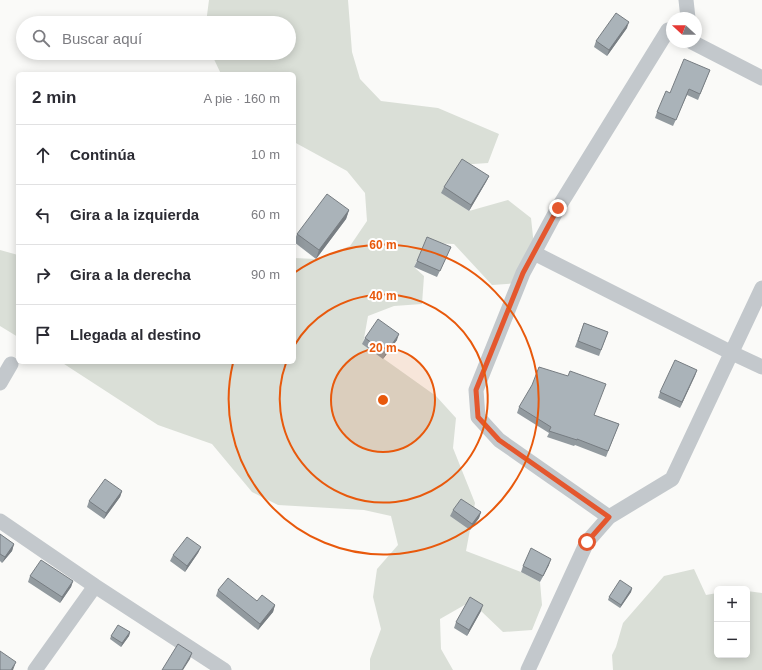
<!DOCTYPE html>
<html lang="es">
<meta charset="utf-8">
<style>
body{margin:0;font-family:Arial,sans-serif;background:#f7f7f7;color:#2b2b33}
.controls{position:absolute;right:12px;bottom:12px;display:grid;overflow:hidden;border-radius:6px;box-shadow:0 2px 10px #0003}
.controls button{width:36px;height:36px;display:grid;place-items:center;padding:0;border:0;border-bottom:1px solid #e1e1e2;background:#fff;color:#2b2b33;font:20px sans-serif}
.compass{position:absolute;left:666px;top:12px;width:36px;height:36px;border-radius:50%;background:#fff;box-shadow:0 2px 10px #0003;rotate:291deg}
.stop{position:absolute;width:12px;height:12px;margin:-9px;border:3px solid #e4572e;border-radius:50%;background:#fff}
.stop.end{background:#e4572e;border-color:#fff;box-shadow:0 1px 4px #0008}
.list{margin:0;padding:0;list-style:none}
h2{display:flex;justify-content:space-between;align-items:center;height:52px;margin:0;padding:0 16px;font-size:17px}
h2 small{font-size:13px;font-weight:400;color:#7c7c81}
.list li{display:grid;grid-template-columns:26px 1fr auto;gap:12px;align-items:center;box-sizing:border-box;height:60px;padding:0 16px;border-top:1px solid #e1e1e2}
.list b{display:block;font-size:15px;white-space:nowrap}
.list em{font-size:13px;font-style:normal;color:#7c7c81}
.icon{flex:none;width:22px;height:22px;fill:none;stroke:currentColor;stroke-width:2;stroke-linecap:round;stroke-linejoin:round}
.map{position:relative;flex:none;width:762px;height:670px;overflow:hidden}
.search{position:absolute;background:#fff;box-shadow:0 2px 10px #0003;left:16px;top:16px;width:280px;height:44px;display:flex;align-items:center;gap:10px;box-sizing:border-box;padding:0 14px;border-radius:22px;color:#7c7c81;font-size:15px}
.panel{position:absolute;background:#fff;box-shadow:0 2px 10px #0003;left:16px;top:72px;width:280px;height:292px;border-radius:6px}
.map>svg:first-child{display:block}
.green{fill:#dadfd7}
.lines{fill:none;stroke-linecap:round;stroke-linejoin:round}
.street{stroke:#c3c8cc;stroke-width:15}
.wall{fill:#929a9f}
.shaded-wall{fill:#777d82}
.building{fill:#aab3b9;stroke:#777d82}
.route{stroke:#e4572e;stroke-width:5}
.ring{fill:none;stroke:#e8590c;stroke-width:2}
.centre{fill:#e8590c;stroke:#fff;stroke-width:2}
.ring-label{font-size:12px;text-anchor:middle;font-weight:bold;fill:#e8590c;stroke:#fff;stroke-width:4;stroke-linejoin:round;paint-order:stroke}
</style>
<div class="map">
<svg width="762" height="670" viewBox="0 0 762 670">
<rect width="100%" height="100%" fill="#fafaf8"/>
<path class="green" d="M209,0h139l4,52 8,27 21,22 57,7 61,26 -11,29 -29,2 -17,28 27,18 39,-11 23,18 3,28 -14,37 -28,2 -38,-41 -29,-1 -11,24 10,9 -2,28 -28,2 -26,10 -5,28 73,52 20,22 -3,30 22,55 -9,48 55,21 19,10 2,23 -10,25 -29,2 -22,-21 -13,-8 -28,16 1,30 12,21h-83v-11l11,-30 -8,-32 4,-28 21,-24 -7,-29 -27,-6 -86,-5 -26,-13 -40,-48 -54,-19 -97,-63h233v-104l22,1 34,-13 17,-25 -2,-28 -18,-22 -53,-29v-68h-73l-9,-19v-2h77v-30h-83z
M0,250l18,5v82l-18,-11z
M694,569l12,26 11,-2v62h30v-64l15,2v77h-149l-1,-15 4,-8 7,-24 41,-47z"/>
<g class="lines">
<path class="street" d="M686,0l2,18
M692,42l70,36
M534,253l198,100 30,14
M0,383l11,-19
M609,517l-110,-77 -21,-23 -2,-27 47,-117 35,-65 110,-178 4,2
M0,521l95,65 129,84
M35,670l60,-84
M528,670l59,-128 22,-25 63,-38 90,-191"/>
</g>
<path class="wall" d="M627,28l-20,28 -13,-9 2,-6z
M710,70l-12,30 -11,-5 -14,31 -18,-8 2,-6 13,-19z
M489,176l-3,6 -17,29 -28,-18 3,-6z
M349,210l-3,9 -30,40 -22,-17 3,-8z
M451,247l-14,30 -23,-10 3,-6z
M584,323l24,9 -9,24 -24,-9z
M365,338l32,2 -14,19 -21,-15z
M697,370l-17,38 -22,-10 2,-6z
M519,407l75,8 25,9 -13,33 -31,-12 -1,1 -27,-9 2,-4 -32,-20z
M122,491l-2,6 -16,22 -17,-12 2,-6z
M453,510l28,2 -2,6 -9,12 -20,-14z
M0,534l14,10 -2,7 -10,12 -2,-2z
M201,547l-3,6 -13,19 -15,-11 3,-6z
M549,565l-9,17 -19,-10 2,-6z
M30,576l43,5 -2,6 -11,16 -32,-21z
M632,588l-1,4 -11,16 -12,-8 1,-3z
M218,590l39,11 18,4 -2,7 -15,18 -42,-34z
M481,611l-14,25 -13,-8 2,-6z
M130,632l-1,4 -8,11 -11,-8 1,-3z"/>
<path class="shaded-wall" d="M629,22l-2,6 -20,28 2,-6z
M489,176l-3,6 -17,29 2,-6z
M349,210l-3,9 -30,40 3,-9z
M399,334l-2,6 -14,19 3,-6z
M697,370l-2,6 -15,32 2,-6z
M122,491l-2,6 -16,22 2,-6z
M481,512l-2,6 -9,12 2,-6z
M14,544l-2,7 -10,12 3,-6z
M201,547l-3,6 -13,19 2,-6z
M551,559l-2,6 -9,17 3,-6z
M73,581l-2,6 -11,16 2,-6z
M632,588l-1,4 -11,16 1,-3z
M275,605l-2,7 -15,18 2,-6z
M483,605l-2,6 -14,25 2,-6z
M130,632l-1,4 -8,11 1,-4z
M192,653l-2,6 -7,11h-1z
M16,662l-3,8h-2z"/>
<path class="building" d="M616,13l13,9 -20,28 -13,-9z
M684,59l26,11 -10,24 -11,-5 -13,31 -19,-8 9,-21 4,2z
M462,159l27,17 -18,29 -27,-18z
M327,194l22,16 -30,40 -22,-16z
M427,237l24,10 -11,24 -23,-10z
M378,319l21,15 -13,19 -21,-15z
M584,323l24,9 -7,18 -23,-9z
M675,360l22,10 -15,32 -22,-10z
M539,367l29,9 2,-5 36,13 -12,31 25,9 -11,27 -31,-12v1l-28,-9 2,-4 -32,-20 13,-22z
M105,479l17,12 -16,22 -17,-12z
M461,499l20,13 -9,12 -19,-14z
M0,534l14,10 -9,13 -5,-3z
M187,537l14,10 -14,19 -14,-11z
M531,548l20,11 -8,17 -20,-10z
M41,560l32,21 -11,16 -32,-21z
M228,578l29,23 5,-6 13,10 -15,19 -42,-34z
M620,580l12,8 -11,17 -12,-8z
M470,597l13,8 -14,25 -13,-8z
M118,625l12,7 -8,11 -11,-7z
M178,644l14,9 -10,17h-20z
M0,651l16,11 -5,8h-11z"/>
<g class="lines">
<path class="route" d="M558,208l-35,65 -47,117 2,27 21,23 110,77 -22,25"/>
</g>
<circle cx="383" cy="400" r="52" fill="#e8590c" fill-opacity=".12"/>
<g class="ring">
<circle cx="383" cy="400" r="52"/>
<path d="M294 346A104 104 0 1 1 286 363"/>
<path d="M294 273A155 155 0 1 1 233 363"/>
</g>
<circle cx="383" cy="400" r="6" class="centre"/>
<g class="ring-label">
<text x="383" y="249">60 m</text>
<text x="383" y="300">40 m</text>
<text x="383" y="352">20 m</text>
</g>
</svg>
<div class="controls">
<button>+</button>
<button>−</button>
</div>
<svg class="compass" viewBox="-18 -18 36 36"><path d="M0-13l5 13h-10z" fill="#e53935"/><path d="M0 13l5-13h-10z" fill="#7c7c81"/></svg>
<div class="stop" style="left:587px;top:542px"></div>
<div class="stop end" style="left:558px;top:208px"></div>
<div class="search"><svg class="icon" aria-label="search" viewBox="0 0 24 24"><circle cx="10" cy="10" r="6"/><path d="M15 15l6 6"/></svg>Buscar aquí</div>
<section class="panel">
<h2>2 min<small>A pie · 160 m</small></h2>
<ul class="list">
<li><svg class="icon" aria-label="ahead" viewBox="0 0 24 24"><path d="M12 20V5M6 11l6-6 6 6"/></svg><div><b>Continúa</b></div><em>10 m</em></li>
<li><svg class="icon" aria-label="left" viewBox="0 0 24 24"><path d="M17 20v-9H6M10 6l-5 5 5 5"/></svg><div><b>Gira a la izquierda</b></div><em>60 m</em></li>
<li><svg class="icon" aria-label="right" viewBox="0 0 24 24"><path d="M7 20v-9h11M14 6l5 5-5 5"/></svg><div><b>Gira a la derecha</b></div><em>90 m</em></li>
<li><svg class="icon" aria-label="arrive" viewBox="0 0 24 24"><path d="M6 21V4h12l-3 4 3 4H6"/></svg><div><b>Llegada al destino</b></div></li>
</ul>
</section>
</div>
